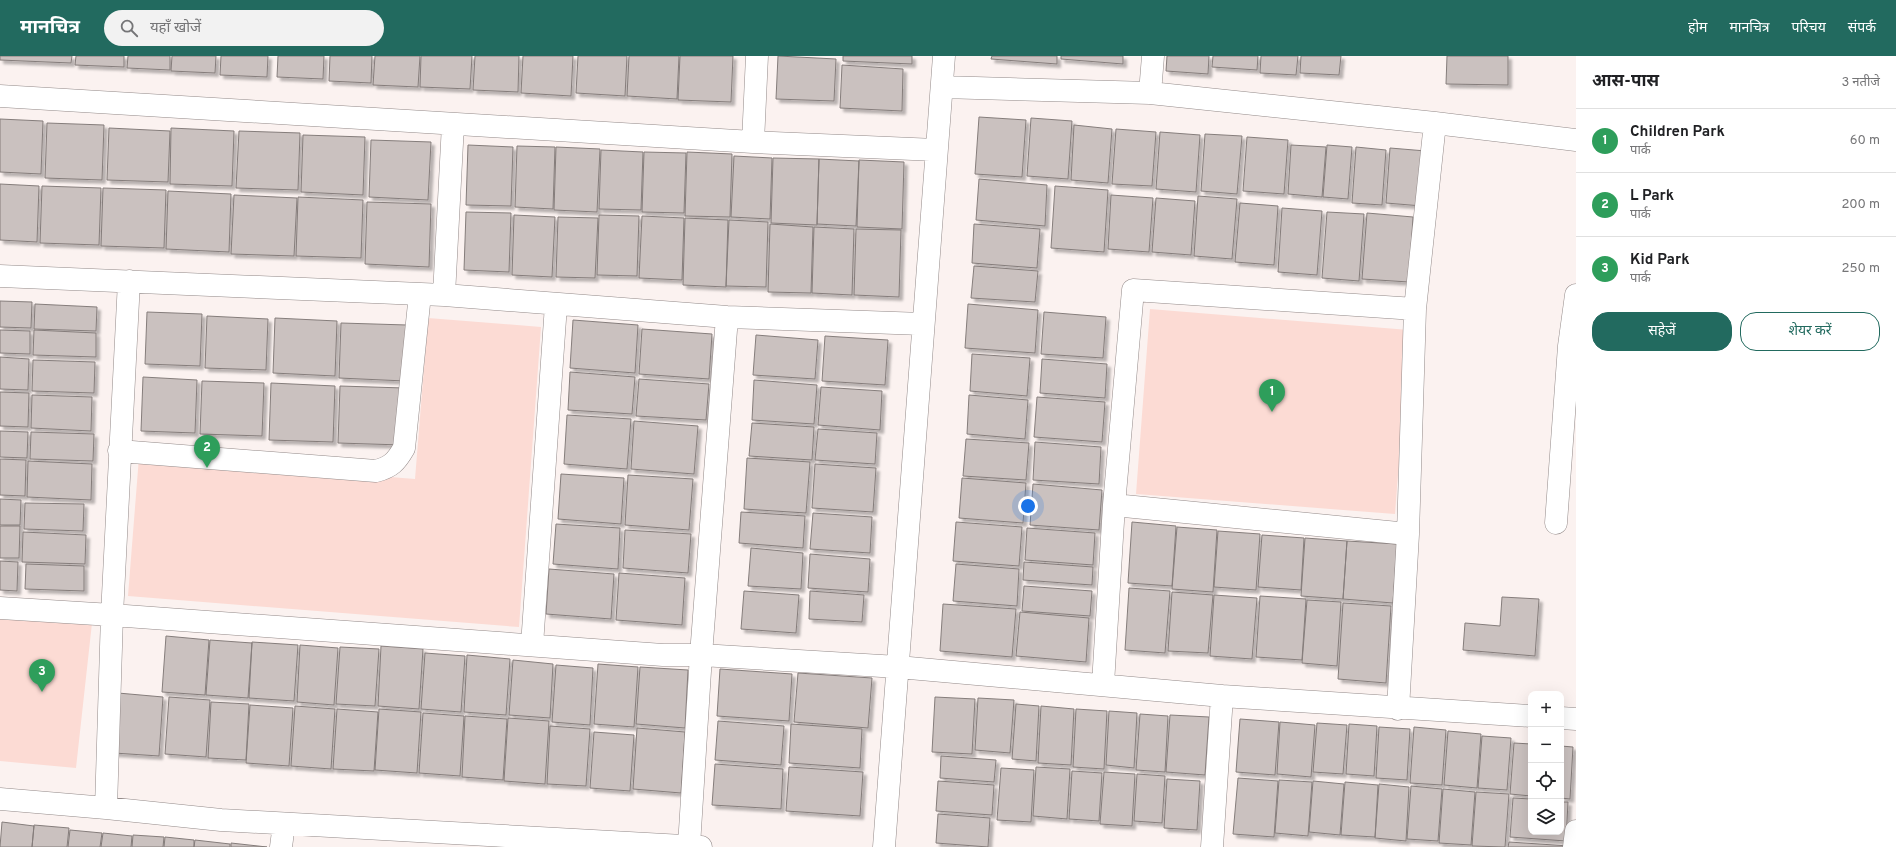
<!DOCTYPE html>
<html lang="hi">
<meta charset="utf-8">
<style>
body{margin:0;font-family:Overpass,"Noto Sans Devanagari",sans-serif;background:#f2f2f2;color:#202124}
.controls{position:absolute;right:12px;bottom:12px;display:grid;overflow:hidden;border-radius:8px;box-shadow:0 4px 16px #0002}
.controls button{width:36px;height:36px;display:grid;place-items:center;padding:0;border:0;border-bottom:1px solid #e0e0e0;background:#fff;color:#202124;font:20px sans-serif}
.you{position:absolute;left:1028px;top:450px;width:14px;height:14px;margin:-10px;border:3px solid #fff;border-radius:50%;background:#1a73e8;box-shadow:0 0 0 6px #1a73e833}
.badge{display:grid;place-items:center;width:26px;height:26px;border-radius:50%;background:#226a5f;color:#fff;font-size:13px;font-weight:700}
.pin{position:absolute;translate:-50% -33px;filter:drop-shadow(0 1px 2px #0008)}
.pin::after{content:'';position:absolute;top:21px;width:14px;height:12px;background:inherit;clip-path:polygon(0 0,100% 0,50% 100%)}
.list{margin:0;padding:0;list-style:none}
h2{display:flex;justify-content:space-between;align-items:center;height:52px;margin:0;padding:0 16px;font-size:17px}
h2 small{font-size:13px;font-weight:400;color:#757577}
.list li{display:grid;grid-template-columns:26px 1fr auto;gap:12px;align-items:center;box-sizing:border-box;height:64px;padding:0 16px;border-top:1px solid #e0e0e0}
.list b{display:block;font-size:15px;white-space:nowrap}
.list p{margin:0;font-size:13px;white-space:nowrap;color:#757577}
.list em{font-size:13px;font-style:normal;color:#757577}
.actions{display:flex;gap:8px;padding:12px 16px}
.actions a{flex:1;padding:9px 0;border:1px solid #226a5f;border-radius:16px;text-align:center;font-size:14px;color:#226a5f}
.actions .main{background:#226a5f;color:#fff}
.icon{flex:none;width:22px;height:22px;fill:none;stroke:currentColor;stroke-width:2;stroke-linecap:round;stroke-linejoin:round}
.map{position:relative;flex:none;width:1576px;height:791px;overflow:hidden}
header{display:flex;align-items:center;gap:24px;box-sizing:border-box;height:56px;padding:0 20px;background:#226a5f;color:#fff}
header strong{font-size:19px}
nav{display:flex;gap:22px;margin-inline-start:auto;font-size:14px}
.search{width:280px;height:36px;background:#f2f2f2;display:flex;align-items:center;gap:10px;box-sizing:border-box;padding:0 14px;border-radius:22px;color:#757577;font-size:15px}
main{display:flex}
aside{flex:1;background:#fff}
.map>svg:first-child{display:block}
.green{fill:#fcdbd4}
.building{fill:#cac1bf;stroke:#857d7b;filter:url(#shadow)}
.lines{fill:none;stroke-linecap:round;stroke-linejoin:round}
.minor-casing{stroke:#938a89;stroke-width:23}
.minor{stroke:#fff;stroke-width:22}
</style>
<header>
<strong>मानचित्र</strong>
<div class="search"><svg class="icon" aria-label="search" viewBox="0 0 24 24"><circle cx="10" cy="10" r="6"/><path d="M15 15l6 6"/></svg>यहाँ खोजें</div>
<nav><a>होम</a><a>मानचित्र</a><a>परिचय</a><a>संपर्क</a></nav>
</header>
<main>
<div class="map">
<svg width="1576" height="791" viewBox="0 0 1576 791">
<defs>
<filter id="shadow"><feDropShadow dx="3.5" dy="3.5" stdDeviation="1" flood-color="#0004"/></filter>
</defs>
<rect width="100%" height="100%" fill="#fbf2f0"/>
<path class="green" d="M1150,253l259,21 -14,184 -259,-20z
M428,262l113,9 -22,300 -391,-31 11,-139 276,22z
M0,561l92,6 -16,145 -76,-7z"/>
<path class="building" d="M0,0h72l-1,7 -71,-3z
M76,0h48v11l-49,-2z
M128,0h42v14l-43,-2z
M172,0h44l-1,17 -44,-2z
M221,0h47l-1,21 -47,-2z
M278,0h46l-1,23 -46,-2z
M330,0h42l-1,27 -42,-2z
M375,0h45l-2,31 -45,-2z
M421,0h51l-2,33 -50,-2z
M475,0h44l-1,36 -45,-2z
M523,0h50l-2,40 -50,-3z
M578,0h49l-2,40 -49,-3z
M629,0h50l-2,43 -50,-3z
M680,0h53l-2,46 -53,-2z
M778,0l58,3 -2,42 -58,-2z
M843,0h69v8l-69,-3z
M992,0h65v8l-66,-5z
M1061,0h62v8l-62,-5z
M1167,0h42l-1,18 -42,-3z
M1213,0h45l-1,14 -45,-3z
M1261,0h37l-2,19 -36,-2z
M1301,0h40l-2,19 -39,-2z
M1447,0h61v29l-62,-1z
M842,9l61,4 -1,42 -62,-3z
M979,61l47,3 -4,57 -47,-3z
M1031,62l41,3 -4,58 -41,-3z
M0,63l43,2 -2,53 -41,-2z
M47,67l57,2 -2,55 -57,-2z
M1074,69l38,4 -4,54 -37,-3z
M109,72l61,3 -2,51 -61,-2z
M171,72l63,3 -2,55 -62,-2z
M1116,73l40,3 -4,54 -40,-2z
M239,75l61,2 -2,57 -62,-2z
M1160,76l40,3 -4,57 -40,-3z
M1205,78l37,2 -5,58 -36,-3z
M303,79l62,2 -2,58 -62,-3z
M1247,81l41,3 -4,54 -41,-3z
M371,84l60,2 -3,58 -59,-3z
M468,89l45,2 -2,59 -45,-1z
M1291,89l35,2 -4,50 -34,-3z
M1327,89l25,2 -4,52 -25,-2z
M517,90l38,1 -2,62 -38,-2z
M556,91l44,2 -3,63 -43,-2z
M1356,91l30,3 -4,55 -30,-2z
M1390,92l36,3 -4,55 -36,-3z
M601,94l42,2 -2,58 -42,-1z
M644,96l42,1 -2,60 -42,-1z
M687,96l45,2 -2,63 -45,-1z
M734,100l38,2 -2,61 -39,-2z
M773,102l46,1 -2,66 -46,-2z
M819,103l40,2 -3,65 -39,-2z
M859,104l45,2 -2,67 -45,-2z
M979,123l68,6 -2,41 -69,-6z
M0,128l39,2 -2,56 -37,-2z
M42,130l59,2 -2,57 -59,-2z
M1055,130l53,4 -4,62 -53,-4z
M103,132l63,2 -2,58 -63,-2z
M168,135l63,3 -2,58 -63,-3z
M234,139l63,3 -3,58 -63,-2z
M1111,139l42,3 -4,54 -41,-3z
M1198,140l39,3 -5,60 -38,-3z
M298,141l65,3 -2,58 -65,-2z
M1156,142l39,3 -4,54 -39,-3z
M367,146l64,2 -2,63 -64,-3z
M1240,147l38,3 -4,59 -39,-3z
M1282,152l40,3 -5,64 -39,-3z
M466,156l45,1 -2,59 -45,-2z
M1327,156l37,2 -5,67 -37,-3z
M1367,157l46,4 -4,65 -47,-3z
M514,159l41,2 -3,60 -40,-2z
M599,159l40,1 -2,60 -40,-1z
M642,160l42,2 -2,62 -43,-2z
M558,161l40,1 -3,60 -39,-1z
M685,162l43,2 -2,67 -43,-2z
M729,164l39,2 -2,65 -40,-1z
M770,168l43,3 -2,66 -43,-1z
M974,168l66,5 -3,39 -65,-5z
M814,171l40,2 -2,66 -40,-2z
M856,173l45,1 -2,67 -45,-2z
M974,210l64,5 -3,31 -64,-4z
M0,245l32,1 -1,26 -31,-1z
M35,248l62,3 -1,24 -62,-2z
M968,248l70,6 -3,43 -70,-5z
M147,256l55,2 -2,52 -55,-2z
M1044,256l62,5 -3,41 -62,-4z
M207,260l61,3 -2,51 -61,-2z
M275,262l62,3 -2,55 -62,-3z
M573,264l65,5 -3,48 -65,-5z
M341,267l66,2 -2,56 -66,-3z
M642,273l70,5 -3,45 -70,-5z
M0,274l30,1v23l-30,-1z
M34,274l62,3v24l-63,-2z
M756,279l62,5 -3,39 -62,-4z
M825,280l63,4 -3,45 -63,-4z
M972,298l58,4 -3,38 -57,-5z
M0,301l29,2 -1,31 -28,-1z
M1042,303l65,5 -2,34 -65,-5z
M33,304l62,2 -1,31 -62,-2z
M570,316l65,5 -3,37 -64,-4z
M143,321l54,3 -2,53 -54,-2z
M639,323l70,5 -3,36 -70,-4z
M754,324l63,5 -3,39 -62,-4z
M202,325l62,2 -2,53 -62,-2z
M271,327l64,3 -2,56 -64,-2z
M340,330l64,2 -2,57 -64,-2z
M821,331l61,4 -2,39 -62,-5z
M0,336l29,1 -1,34 -28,-1z
M32,339l60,2 -1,34 -60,-3z
M969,339l59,5 -3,39 -58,-5z
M1037,341l68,5 -3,40 -68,-5z
M567,359l64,4 -4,50 -63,-5z
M634,365l64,5 -4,48 -63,-5z
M752,367l62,4 -2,33 -63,-4z
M818,373l59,4 -2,31 -60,-4z
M0,375l28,1 -1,26 -27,-1z
M31,376l63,2 -1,27 -63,-2z
M966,383l63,4 -3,37 -63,-4z
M1035,386l66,5 -2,37 -66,-4z
M747,402l63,4 -4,51 -62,-4z
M0,403l26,1 -1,36 -25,-1z
M28,405l64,3 -1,36 -64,-3z
M815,408l61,4 -3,44 -61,-4z
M561,418l63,4 -3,46 -63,-5z
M628,419l65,4 -4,51 -64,-5z
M962,422l64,5 -3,40 -64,-5z
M1033,428l69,6 -3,40 -69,-5z
M0,443l21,1 -1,25h-20z
M25,447l59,1 -1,27 -59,-2z
M741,456l64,4 -2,32 -64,-5z
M813,457l59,4 -2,36 -60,-4z
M956,466l66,5 -3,39 -66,-5z
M1132,466l44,4 -4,60 -44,-3z
M556,468l64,4 -2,41 -65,-5z
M0,470h20l-1,32h-19z
M1177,471l40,3 -4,62 -41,-3z
M1027,472l68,5 -2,32 -68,-5z
M625,474l66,4 -3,39 -65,-5z
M1218,475l42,3 -4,56 -42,-3z
M23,476l63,3 -1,29 -63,-2z
M1262,479l42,3 -3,52 -43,-3z
M1305,482l42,3 -4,58 -42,-3z
M1347,485l50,3 -4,59 -50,-4z
M751,492l52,5 -2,36 -53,-3z
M810,498l60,5 -2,33 -60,-4z
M0,505l18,1 -1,29 -17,-1z
M1024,506l69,5 -1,18 -69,-5z
M26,508l58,2v25l-59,-2z
M956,508l63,5 -2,37 -64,-5z
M549,513l65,5 -3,45 -65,-5z
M619,517l66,5 -3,47 -66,-5z
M1024,530l68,5 -2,25 -68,-5z
M1129,532l41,3 -5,62 -40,-3z
M744,535l55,4 -3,38 -55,-4z
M810,535l54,4 -2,27 -53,-3z
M1172,536l41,3 -5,58 -40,-2z
M1214,539l43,3 -5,61 -42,-3z
M1260,540l46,3 -4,61 -46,-3z
M1502,541l37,2 -4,57 -72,-6 2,-27 35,3z
M1307,544l34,2 -4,64 -35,-3z
M1343,547l48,3 -5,77 -48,-4z
M943,548l73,5 -4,48 -72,-6z
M1020,556l69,6 -3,44 -70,-6z
M166,580l43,4 -4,55 -43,-3z
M210,584l42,3 -4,55 -42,-3z
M252,586l46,3 -4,56 -45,-3z
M300,589l38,3 -4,57 -37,-3z
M381,590l42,3 -4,60 -41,-3z
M340,591l39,2 -4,57 -39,-2z
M425,597l40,3 -4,56 -40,-3z
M467,599l43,4 -4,56 -42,-3z
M513,604l40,4 -3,54 -41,-3z
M598,608l40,3 -4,60 -40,-3z
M556,609l37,3 -3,57 -38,-3z
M640,611l48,3 -3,58 -49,-4z
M720,613l72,5 -3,47 -72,-5z
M798,617l74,5 -4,50 -74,-6z
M118,637l45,4 -4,59 -45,-3z
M169,641l41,3 -4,57 -41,-3z
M935,641l40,2 -3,55 -40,-2z
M978,642l36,2 -4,53 -35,-3z
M211,646l38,2 -3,56 -38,-2z
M1016,648l23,2 -3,55 -24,-2z
M250,649l43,3 -4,58 -43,-3z
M295,650l40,3 -4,60 -40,-3z
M1041,650l33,3 -3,56 -33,-2z
M337,653l41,3 -4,59 -41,-2z
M379,653l42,3 -4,61 -42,-3z
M1076,653l31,2 -3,58 -31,-2z
M1109,655l28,2 -3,55 -28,-3z
M423,657l41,3 -4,60 -41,-3z
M1140,658l28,2 -3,56 -29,-2z
M1170,659l39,2 -4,58 -39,-3z
M465,660l42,3 -4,61 -41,-3z
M508,662l41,3 -4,63 -41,-3z
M1240,663l39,3 -4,53 -39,-3z
M718,665l66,5 -3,39 -66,-5z
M1280,666l35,3 -4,52 -34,-3z
M1317,667l30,2 -4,49 -30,-2z
M791,668l71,5 -2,39 -71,-5z
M1349,668l28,2 -3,50 -28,-2z
M550,670l40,3 -4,57 -39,-2z
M1379,671l31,2 -3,51 -31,-2z
M1414,671l32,3 -4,55 -32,-2z
M637,672l48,4 -4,61 -48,-4z
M1448,675l33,3 -4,54 -33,-3z
M594,676l40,3 -4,56 -40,-3z
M1482,680l29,2 -4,52 -29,-2z
M1514,687l17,1v52l-21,-2z
M1561,690l12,1 -3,52 -9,-1z
M941,700l55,4 -2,22 -54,-4z
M715,708l68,5 -2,40 -69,-4z
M789,711l74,5 -3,44 -74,-5z
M1036,711l34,2 -3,50 -34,-3z
M1001,712l33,2 -3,52 -34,-2z
M1072,715l30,2 -3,48 -30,-2z
M1104,716l31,2 -3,52 -32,-2z
M1137,718l28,2 -3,47 -28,-2z
M1238,722l40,3 -4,56 -41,-3z
M1167,723l33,2 -3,49 -33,-2z
M1279,724l33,2 -4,54 -33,-3z
M938,725l56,4 -2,30 -56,-4z
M1313,725l31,3 -4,51 -31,-3z
M1345,726l33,3 -3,52 -34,-2z
M1379,728l30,3 -3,54 -31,-3z
M1411,730l31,3 -4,52 -31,-2z
M1443,733l32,3 -4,53 -32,-2z
M1476,736l33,2 -4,53 -33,-1z
M1513,742l18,1v33h30v-30h7l-2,39 -56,-4z
M938,758l52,4 -2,29 -52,-4z
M2,766l32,4 -2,21h-32z
M34,769l35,3 -2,19h-35z
M70,774l32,3 -2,14h-32z
M103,777l29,3 -1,11h-30z
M133,779l31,2 -1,10h-31z
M165,781l29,3v7h-30z
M195,784l35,4v3h-36z
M1509,786l60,4v1h-61z
M231,787l36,4h-36z"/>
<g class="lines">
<defs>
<path id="minor" d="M942,31l208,6 285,30
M1150,37l3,-37
M0,40l753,46 183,8
M753,86l4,-86
M0,220l444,19 283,22 196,7
M444,239l9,-171
M727,261l-26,338 197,12 324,29 -10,151
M1569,290l7,-51
M119,395l257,20c15,-4 20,-9 28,-23l16,-154
M1114,449l294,29
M1556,467l13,-177 7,1
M0,552l112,7 551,40h38l-12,191
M532,589l24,-340
M1103,628l11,-179 19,-215 282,19
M1222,640l309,20
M1398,653l10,-175 7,-225 20,-186 141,17
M1561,662l15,1
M0,743l106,9 115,12 480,27
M106,752l6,-193 17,-334
M281,791l3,-23
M884,791l60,-791
M1574,791l2,-16"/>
</defs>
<use href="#minor" class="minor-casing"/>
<use href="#minor" class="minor"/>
</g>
</svg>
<div class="controls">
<button>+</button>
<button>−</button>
<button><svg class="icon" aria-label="locate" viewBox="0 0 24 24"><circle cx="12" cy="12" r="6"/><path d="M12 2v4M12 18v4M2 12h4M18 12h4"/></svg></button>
<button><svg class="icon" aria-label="layers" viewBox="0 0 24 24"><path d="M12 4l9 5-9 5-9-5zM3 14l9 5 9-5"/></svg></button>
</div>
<div class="you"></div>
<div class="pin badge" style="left:1272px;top:356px;background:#2e9e5b">1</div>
<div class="pin badge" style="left:207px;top:412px;background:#2e9e5b">2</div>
<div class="pin badge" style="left:42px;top:636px;background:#2e9e5b">3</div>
</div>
<aside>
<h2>आस-पास<small>3 नतीजे</small></h2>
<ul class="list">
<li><span class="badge" style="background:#2e9e5b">1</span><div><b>Children Park</b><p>पार्क</p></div><em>60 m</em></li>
<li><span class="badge" style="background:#2e9e5b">2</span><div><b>L Park</b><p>पार्क</p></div><em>200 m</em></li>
<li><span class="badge" style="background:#2e9e5b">3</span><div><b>Kid Park</b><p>पार्क</p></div><em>250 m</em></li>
</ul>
<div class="actions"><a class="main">सहेजें</a><a>शेयर करें</a></div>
</aside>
</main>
